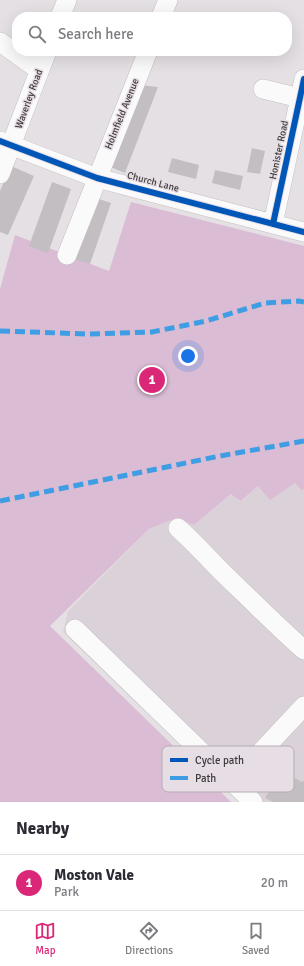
<!DOCTYPE html>
<style>
body{margin:0;font-family:Signika,sans-serif;background:#f2f2f3;color:#2b2b33}
.you{position:absolute;left:188px;top:356px;width:14px;height:14px;margin:-10px;border:3px solid #fff;border-radius:50%;background:#1a73e8;box-shadow:0 0 0 6px #1a73e833}
.badge{display:grid;place-items:center;width:26px;height:26px;border-radius:50%;background:#db2777;color:#fff;font-size:13px;font-weight:700}
.pin{position:absolute;translate:-50% -50%;border:2px solid #fff;box-shadow:0 1px 4px #0006}
.list{margin:0;padding:0;list-style:none}
h2{display:flex;justify-content:space-between;align-items:center;height:52px;margin:0;padding:0 16px;font-size:17px}
h2 small{font-size:13px;font-weight:400;color:#7c7c81}
.list li{display:grid;grid-template-columns:26px 1fr auto;gap:12px;align-items:center;box-sizing:border-box;height:56px;padding:0 16px;border-top:1px solid #e1e1e2}
.list b{display:block;font-size:15px;white-space:nowrap}
.list p{margin:0;font-size:13px;white-space:nowrap;color:#7c7c81}
.list em{font-size:13px;font-style:normal;color:#7c7c81}
.icon{flex:none;width:22px;height:22px;fill:none;stroke:currentColor;stroke-width:2;stroke-linecap:round;stroke-linejoin:round}
.map{position:relative;flex:none;width:304px;height:802px;overflow:hidden}
.search{position:absolute;background:#fff;box-shadow:0 4px 16px #0002;left:12px;right:12px;top:12px;height:44px;display:flex;align-items:center;gap:10px;box-sizing:border-box;padding:0 14px;border-radius:16px;color:#7c7c81;font-size:15px}
.sheet{height:108px;background:#fff}
nav{display:flex;justify-content:space-around;align-items:center;box-sizing:border-box;height:56px;border-top:1px solid #e1e1e2;background:#fff;font-size:11px;color:#7c7c81}
nav a{display:grid;justify-items:center;gap:2px}
nav .on{color:#db2777}
.map>svg:first-child{display:block}
.built{fill:#dbd2d9}
.green{fill:#dabcd4}
.building{fill:#c2bec1}
.lines{fill:none;stroke-linecap:round;stroke-linejoin:round}
.minor-casing{stroke:#c2bfc1;stroke-width:20}
.minor{stroke:#fbfafb;stroke-width:19}
.quiet{stroke:#3f9ee3;stroke-width:5;stroke-dasharray:10 5;stroke-linecap:butt}
.cycleway-casing{stroke:#e7dee5;stroke-width:8}
.cycleway{stroke:#0057b8;stroke-width:6}
.labels{text-anchor:middle;dominant-baseline:central;stroke-width:3;stroke-linejoin:round;paint-order:stroke}
.street-label{font-size:10px;fill:#3e3b3d;stroke:#e7dee5}
.key{fill:#e7dee5;stroke:#b4adb3;stroke-width:1}
.key-label{font-size:11px;fill:#3e3b3d}
</style>
<div class="map">
<svg width="304" height="802" viewBox="0 0 304 802">
<rect width="100%" height="100%" fill="#e5e0e4"/>
<path class="built" d="M295,483l7,8 2,-2v313h-64l-177,-170 5,-21 81,-82 27,-11 18,6 38,-30 10,7 16,-15z"/>
<path class="green" d="M131,202l173,44v243l-2,2 -7,-8 -25,17 -12,-14 -17,15 -10,-7 -37,31 -18,-7 -27,11 -99,97 181,176h-231v-513l15,-54 94,36z"/>
<path class="building" d="M140,85l18,2 -33,86 -17,-7z
M252,148l13,3 -5,23 -13,-2z
M172,158l27,7 -3,14 -28,-7z
M11,166l23,10 -26,59 -8,-3v-41z
M215,170l28,6 -3,14 -28,-7z
M52,182l19,7 -23,64 -19,-7z
M93,197l18,6 -21,61 -19,-6z
M284,772l18,10 2,-2v22h-31l-8,-4 8,-14 3,2z"/>
<g class="lines">
<defs>
<path id="minor" d="M60,17l7,-17
M161,17l7,-17
M0,42l39,28
M263,89l41,10
M0,141l97,37 207,54
M0,174l47,-123
M273,224l31,-145
M67,255l81,-204
M178,528c16,14 29,29 44,44 27,26 54,53 82,78
M75,629l178,173
M233,782l71,-76"/>
</defs>
<use href="#minor" class="minor-casing"/>
<use href="#minor" class="minor"/>
<path class="quiet" d="M0,331l88,3 64,-2 54,-11 59,-18 34,-2 5,1
M0,501l220,-45 84,-15"/>
<defs>
<path id="cycleway" d="M0,141l97,37 207,54
M273,224l31,-145"/>
</defs>
<use href="#cycleway" class="cycleway-casing"/>
<use href="#cycleway" class="cycleway"/>
</g>
<g class="labels">
<g class="street-label">
<text transform="translate(29 99) rotate(-70)">Waverley Road</text>
<text transform="translate(122 114) rotate(-68)">Holmfield Avenue</text>
<text transform="translate(279 150) rotate(-78)">Honister Road</text>
<text transform="translate(153 182) rotate(15)">Church Lane</text>
</g>
</g>
<rect x="162" y="746" width="132" height="46" rx="6" class="key"/>
<rect x="170" y="758" width="18" height="4" fill="#0057b8"/>
<rect x="170" y="776" width="18" height="4" fill="#3f9ee3"/>
<g class="key-label">
<text x="195" y="764">Cycle path</text>
<text x="195" y="782">Path</text>
</g>
</svg>
<div class="you"></div>
<div class="pin badge" style="left:152px;top:380px">1</div>
<div class="search"><svg class="icon" aria-label="search" viewBox="0 0 24 24"><circle cx="10" cy="10" r="6"/><path d="M15 15l6 6"/></svg>Search here</div>
</div>
<section class="sheet">
<h2>Nearby<small></small></h2>
<ul class="list">
<li><span class="badge">1</span><div><b>Moston Vale</b><p>Park</p></div><em>20 m</em></li>
</ul>
</section>
<nav>
<a class="on"><svg class="icon" aria-label="map" viewBox="0 0 24 24"><path d="M3 6l6-2 6 2 6-2v14l-6 2-6-2-6 2zM9 4v14M15 6v14"/></svg>Map</a>
<a><svg class="icon" aria-label="directions" viewBox="0 0 24 24"><path d="M12 3l9 9-9 9-9-9zM9 14v-3h6M13 9l2 2-2 2"/></svg>Directions</a>
<a><svg class="icon" aria-label="saved" viewBox="0 0 24 24"><path d="M7 4h10v16l-5-4-5 4z"/></svg>Saved</a>
</nav>
